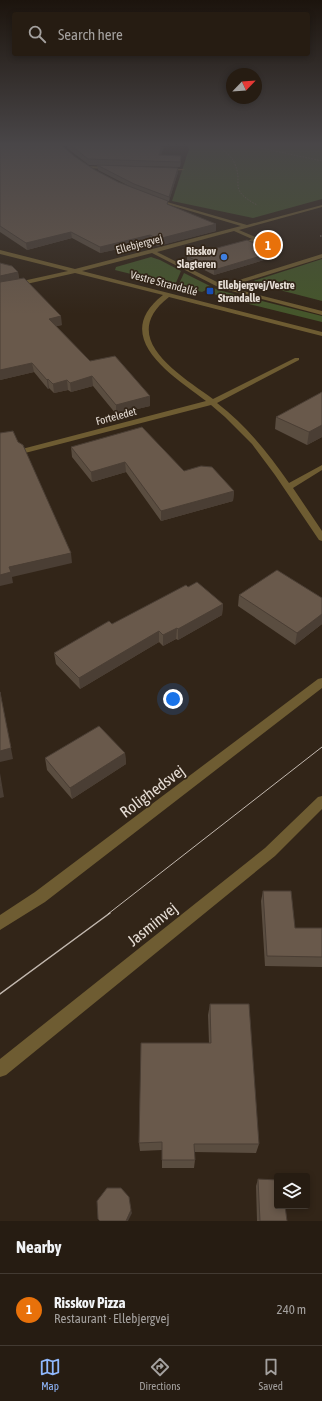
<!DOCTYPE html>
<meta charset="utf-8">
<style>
body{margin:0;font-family:"Asap Condensed",sans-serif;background:#2e251b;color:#f1f3f6}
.controls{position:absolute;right:12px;bottom:12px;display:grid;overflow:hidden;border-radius:4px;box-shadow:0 2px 6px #0003}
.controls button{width:36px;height:36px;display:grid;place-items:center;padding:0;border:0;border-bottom:1px solid #423a32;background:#261c12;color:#f1f3f6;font:20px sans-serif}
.compass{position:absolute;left:226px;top:68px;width:36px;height:36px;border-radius:50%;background:#261c12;box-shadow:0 2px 6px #0003;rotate:65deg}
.you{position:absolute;left:173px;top:699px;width:14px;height:14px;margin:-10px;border:3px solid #fff;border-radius:50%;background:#1a73e8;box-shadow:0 0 0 6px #1a73e833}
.badge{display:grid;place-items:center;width:26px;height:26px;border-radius:50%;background:#90b8fd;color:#fff;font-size:13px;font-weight:700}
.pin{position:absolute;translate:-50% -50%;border:2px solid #fff;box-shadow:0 1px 4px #0006}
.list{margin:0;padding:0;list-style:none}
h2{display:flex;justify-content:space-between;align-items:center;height:52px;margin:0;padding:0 16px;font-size:17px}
h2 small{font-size:13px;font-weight:400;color:#a4a19f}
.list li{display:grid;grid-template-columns:26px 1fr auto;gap:12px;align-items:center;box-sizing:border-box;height:72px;padding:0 16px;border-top:1px solid #423a32}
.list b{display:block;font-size:15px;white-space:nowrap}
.list p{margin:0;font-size:13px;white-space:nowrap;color:#a4a19f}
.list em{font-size:13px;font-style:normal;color:#a4a19f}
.icon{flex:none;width:22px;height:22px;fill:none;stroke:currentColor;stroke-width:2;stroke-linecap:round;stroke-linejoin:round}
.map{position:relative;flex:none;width:322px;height:1221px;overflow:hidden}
.search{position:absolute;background:#261c12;box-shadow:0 2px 6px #0003;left:12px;right:12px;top:12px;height:44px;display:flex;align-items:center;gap:10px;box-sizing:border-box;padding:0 14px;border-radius:4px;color:#a4a19f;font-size:15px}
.sheet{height:124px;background:#261c12}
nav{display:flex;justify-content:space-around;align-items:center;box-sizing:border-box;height:56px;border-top:1px solid #423a32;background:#261c12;font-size:11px;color:#a4a19f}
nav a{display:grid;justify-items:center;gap:2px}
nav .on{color:#90b8fd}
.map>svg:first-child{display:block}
.green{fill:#45562b}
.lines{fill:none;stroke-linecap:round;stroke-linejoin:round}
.path-far1{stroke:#6c6155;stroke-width:1;stroke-dasharray:1.5 1.5;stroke-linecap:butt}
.path{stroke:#6c6155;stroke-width:1.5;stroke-dasharray:1.5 1.5;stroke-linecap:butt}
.minor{fill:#6e5c32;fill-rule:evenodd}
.tram-far1{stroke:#c2b8af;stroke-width:1}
.tram{stroke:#c2b8af;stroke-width:1.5}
.wall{fill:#5a4d40}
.shaded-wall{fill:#4a3e34}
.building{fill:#69594b;stroke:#4a3e34}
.shop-dot{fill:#3f7fe0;stroke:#322518;stroke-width:1.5}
.transit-dot{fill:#1a4fb4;stroke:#322518;stroke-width:1.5}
.labels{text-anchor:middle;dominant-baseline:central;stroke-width:3.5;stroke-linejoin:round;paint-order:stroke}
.far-street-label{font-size:11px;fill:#e6ddd5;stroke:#322518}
.far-poi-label{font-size:11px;font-weight:bold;fill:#e6ddd5;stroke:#322518;text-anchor:end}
.near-street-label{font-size:16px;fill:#e6ddd5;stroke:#322518}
</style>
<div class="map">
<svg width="322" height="1221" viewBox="0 0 322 1221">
<rect width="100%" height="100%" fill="#322518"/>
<path class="green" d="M185,143h137v56l-69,19 -81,-17 17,-52z
M151,257l9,3 21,11 -6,14 -60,-15 1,-3z
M322,259v42l-58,-15 -11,5 -12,-4v-2z
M184,273l34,17 104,26v6l-97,-24 -11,-4 1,-2 -9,-2 -4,2 -24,-6z"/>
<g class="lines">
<path class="path-far1" d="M214,143c7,6 16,11 20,19 11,23 -8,26 23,43
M238,143l84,18"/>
<path class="path" d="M320,236h2"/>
<path class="minor" d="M59,144h21l2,1 -22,1z
M86,166l23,1 2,1 -2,1 -25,-1z
M163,169h20l2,1 -20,1z
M153,198l94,27 75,-20v2l-83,23 21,9 -22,8 -3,-2 17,-6 -18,-8 -77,21 66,33 99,-31v4l-94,29 94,24v4l-102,-27 -68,-35 -70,18 240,61v4l-153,-39c-53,41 11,78 44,102l82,-41h4v2l-82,43c29,22 52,51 72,80l33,-18v5l-29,18 29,43v10l-3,-1 -44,-65 -23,-31 -27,-27 -14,-12 -186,48 -4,-2 1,-2 184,-48c-33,-25 -97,-64 -43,-106l-88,-22 -75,17v-4l68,-15 -68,-17v-4l75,19 166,-43 -88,-26z
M322,678v10l-277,214 -45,28v-15l35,-23 283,-213z
M322,796v13l-47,47 -269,219 -6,2v-18l265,-211 53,-51z"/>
<path class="tram-far1" d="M108,914l214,-167"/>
<path class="tram" d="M0,994l110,-81"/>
</g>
<path class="wall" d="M0,143l74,13 21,14 23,12 11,4 -31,-16 -1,-5 81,7 -9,29h-1v3l48,27 -58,15 -8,-4 -50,11 -28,-15 -45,12 -27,-18z
M67,143h98l-4,12 20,1v6l-1,5 -91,-2 -22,-17z
M274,252v5l-60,18 -27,-14v-5z
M18,272l1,7 43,46 -6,1 34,35 60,35v10l-34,8 -23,-28 -22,6 -3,-2 -14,3 -5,-5 -1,1 -14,-17 -34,8z
M322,392v45l-15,8 -32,-16 1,-12z
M71,447l113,24 50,20 -1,10 -72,20 -35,-49 -34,10 -20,-25z
M188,587l35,17 -1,11 -44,25 -2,-1 -13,7 -4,-4 -79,47 -24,-25 -2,-11 58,-29z
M239,595l83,3v26l-27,21 -57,-39z
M125,753l1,11 -54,35 -25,-29 -2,-12z
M263,891l32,37 27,4v35l-57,-1 -4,-65z
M210,1004l49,140 -3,9 -62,-1 1,8 -1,8h-32v-18l-22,1 -1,-8 70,-100 -1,-28z
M258,1179l29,42h-30l-1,-35z"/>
<path class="shaded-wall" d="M163,143h2l-6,18v-6z
M181,156v6l-1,5v-5z
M178,168v4l-9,29v-4z
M216,224v7l-58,15v-7z
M71,232l1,6 -45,12 -1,-7z
M150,235v7l-50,11v-6z
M274,252v5l-60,18v-5z
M18,272l1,8 -19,4v-8z
M61,316l1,9 -12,3 -1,-9z
M32,363l2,9 -34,8v-10z
M92,376l1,10 -22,6 -1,-9z
M48,379l1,9 -1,1 -1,-9z
M67,380l1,10 -14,3 -1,-9z
M150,396v10l-34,8v-9z
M322,425v12l-15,8 2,-13z
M125,462l1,10 -34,10 -1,-10z
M234,491l-1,10 -72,20v-10z
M71,553l1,10 -60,14 1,6 -13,3v-11l9,-8z
M223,604l-1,11 -44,25v-11z
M322,614v10l-27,21 2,-12z
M177,628l-1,11 -13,7v-11z
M159,631v11l-79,47 -1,-11z
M0,691l13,68 -13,3z
M125,753l1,11 -54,35 -2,-11z
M0,773l4,24 -4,1z
M131,1210l1,3 -4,8h-2z"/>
<path class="building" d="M0,143h59l15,13 21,14 23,12 50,19 -1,3 49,20 -58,15 -8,-4 -50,12 -29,-15 -45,11 -26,-17z
M68,143l93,1 1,-1h1l-4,12 22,1 -1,6 -92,-3z
M97,165l81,3 -9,29 -35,-13z
M247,240l27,12 -60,18 -27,-14z
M0,263l12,3 6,6 -18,4z
M24,278l37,38 -12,3 41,42 25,-5 35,40 -34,9 -24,-29 -22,7 -3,-3 -14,4 -5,-5 -1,1 -15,-17 -32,7v-88z
M322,392v33l-13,7 -33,-15z
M142,427l42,44 17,-5 11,1 22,24 -73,20 -36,-49 -34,10 -20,-25z
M13,431l5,11 5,3 48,108 -62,14 2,5 -11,3v-142z
M277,570l45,28v16l-25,19 -58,-38z
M197,582l26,22 -45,25 -1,-1 -14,7 -4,-4 -80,47 -25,-25 55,-32 3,3 74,-39 2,2z
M0,692l11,56 -11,3z
M99,726l26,27 -55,35 -25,-30z
M0,778l1,8 -1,1z
M263,891h28l4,37h27v29l-55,-1z
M210,1004h39l10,140h-65l1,16h-33v-18l-23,1 2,-100h70z
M258,1179l19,1v26h8l2,15h-27z
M107,1188h14l8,9 2,13 -5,11h-26l-2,-2 -1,-18z"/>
<linearGradient id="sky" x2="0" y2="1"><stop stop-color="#1c140d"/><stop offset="0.46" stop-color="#494648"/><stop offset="1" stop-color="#494648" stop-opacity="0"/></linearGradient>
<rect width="322" height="314" fill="url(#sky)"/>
<circle class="shop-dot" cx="224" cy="257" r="4"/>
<rect class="transit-dot" x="206" y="287" width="8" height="8" rx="2"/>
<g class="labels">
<g class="far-street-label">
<text transform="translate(139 244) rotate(-15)">Ellebjergvej</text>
<text transform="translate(164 283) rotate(15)">Vestre Strandallé</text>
<text transform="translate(116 416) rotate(-15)">Forteledet</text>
</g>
<g class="far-poi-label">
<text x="216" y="251">Risskov<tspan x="216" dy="13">Slagteren</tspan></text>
<text x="218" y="285" text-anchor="start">Ellebjergvej/Vestre<tspan x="218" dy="13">Strandalle</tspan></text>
</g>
<g class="near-street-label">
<text transform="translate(152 791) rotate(-37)">Rolighedsvej</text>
<text transform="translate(152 924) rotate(-39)">Jasminvej</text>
</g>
</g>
</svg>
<div class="controls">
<button><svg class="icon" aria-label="layers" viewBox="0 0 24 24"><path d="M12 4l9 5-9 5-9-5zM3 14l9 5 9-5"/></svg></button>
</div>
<svg class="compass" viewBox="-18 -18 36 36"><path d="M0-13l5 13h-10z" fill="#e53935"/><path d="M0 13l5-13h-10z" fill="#a4a19f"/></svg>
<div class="you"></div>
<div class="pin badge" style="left:268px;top:245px;background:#e8710a">1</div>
<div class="search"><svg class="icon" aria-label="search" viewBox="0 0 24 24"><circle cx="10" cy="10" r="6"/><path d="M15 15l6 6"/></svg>Search here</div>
</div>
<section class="sheet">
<h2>Nearby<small></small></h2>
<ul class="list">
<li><span class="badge" style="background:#e8710a">1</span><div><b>Risskov Pizza</b><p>Restaurant · Ellebjergvej</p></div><em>240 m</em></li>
</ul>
</section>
<nav>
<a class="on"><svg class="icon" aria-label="map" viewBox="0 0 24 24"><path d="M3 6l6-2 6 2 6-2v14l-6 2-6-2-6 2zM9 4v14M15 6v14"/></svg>Map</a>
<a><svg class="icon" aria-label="directions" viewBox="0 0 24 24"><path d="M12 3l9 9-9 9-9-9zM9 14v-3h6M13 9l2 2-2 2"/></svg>Directions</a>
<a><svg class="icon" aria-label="saved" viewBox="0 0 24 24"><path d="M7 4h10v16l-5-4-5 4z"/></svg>Saved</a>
</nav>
